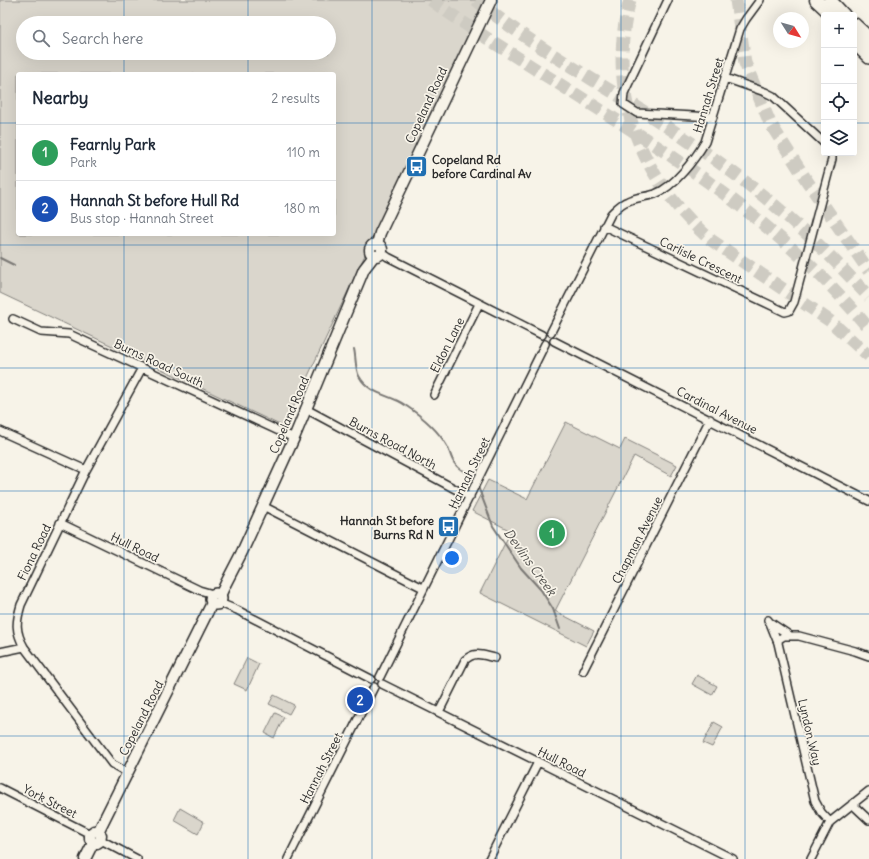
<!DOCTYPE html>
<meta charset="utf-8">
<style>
body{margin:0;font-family:Delius,sans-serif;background:#f6f6f7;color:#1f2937}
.controls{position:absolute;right:12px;top:12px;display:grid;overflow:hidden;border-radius:4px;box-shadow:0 4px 16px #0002}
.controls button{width:36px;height:36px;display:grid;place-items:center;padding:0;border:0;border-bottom:1px solid #e0e1e3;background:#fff;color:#1f2937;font:20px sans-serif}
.compass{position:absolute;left:773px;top:12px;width:36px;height:36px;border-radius:50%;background:#fff;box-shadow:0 4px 16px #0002;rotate:127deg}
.you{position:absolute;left:452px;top:558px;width:14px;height:14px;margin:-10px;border:3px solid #fff;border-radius:50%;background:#1a73e8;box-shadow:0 0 0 6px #1a73e833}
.badge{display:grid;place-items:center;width:26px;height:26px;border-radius:50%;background:#1f6fb2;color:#fff;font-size:13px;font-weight:700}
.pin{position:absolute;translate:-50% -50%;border:2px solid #fff;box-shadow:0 1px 4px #0006}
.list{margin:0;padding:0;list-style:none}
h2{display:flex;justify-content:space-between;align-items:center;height:52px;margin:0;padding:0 16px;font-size:17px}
h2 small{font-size:13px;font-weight:400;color:#747a83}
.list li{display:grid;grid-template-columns:26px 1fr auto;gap:12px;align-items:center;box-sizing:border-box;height:56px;padding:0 16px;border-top:1px solid #e0e1e3}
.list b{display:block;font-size:15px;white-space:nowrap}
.list p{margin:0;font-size:13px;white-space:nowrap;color:#747a83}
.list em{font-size:13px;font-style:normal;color:#747a83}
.icon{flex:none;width:22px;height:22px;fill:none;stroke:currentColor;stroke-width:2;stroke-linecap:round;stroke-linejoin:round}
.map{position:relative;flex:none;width:869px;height:859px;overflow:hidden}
.search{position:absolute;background:#fff;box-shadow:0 4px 16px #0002;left:16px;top:16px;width:320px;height:44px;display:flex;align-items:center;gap:10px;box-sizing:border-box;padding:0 14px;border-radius:22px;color:#747a83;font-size:15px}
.panel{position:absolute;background:#fff;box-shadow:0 4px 16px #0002;left:16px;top:72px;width:320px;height:164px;border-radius:4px}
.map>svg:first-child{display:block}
.green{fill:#dad6cc;stroke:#82807c;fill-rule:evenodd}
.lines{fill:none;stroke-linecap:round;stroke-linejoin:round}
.stream{stroke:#7a7874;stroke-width:2}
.motorway-tunnel{stroke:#cecbc2;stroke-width:13;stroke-dasharray:13 6;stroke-linecap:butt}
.minor-casing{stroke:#2b2b2b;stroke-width:10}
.secondary-casing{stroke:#2b2b2b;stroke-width:13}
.primary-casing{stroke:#2b2b2b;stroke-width:14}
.trunk-casing{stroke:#2b2b2b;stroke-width:15}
.minor{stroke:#f7f3e8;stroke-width:7}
.secondary{stroke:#f7f3e8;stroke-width:10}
.primary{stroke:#f7f3e8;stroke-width:11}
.trunk{stroke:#f7f3e8;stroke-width:12}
.grid{fill:none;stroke:#1f6fb2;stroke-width:1;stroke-opacity:0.55}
.labels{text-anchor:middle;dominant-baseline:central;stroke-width:3.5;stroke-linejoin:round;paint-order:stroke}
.street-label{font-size:12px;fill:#2b2b2b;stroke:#f7f3e8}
.poi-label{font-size:12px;font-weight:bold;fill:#2b2b2b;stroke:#f7f3e8;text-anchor:start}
.water-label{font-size:13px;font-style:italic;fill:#53524f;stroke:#f7f3e8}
</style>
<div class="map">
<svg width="869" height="859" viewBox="0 0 869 859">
<rect width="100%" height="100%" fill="#f7f3e8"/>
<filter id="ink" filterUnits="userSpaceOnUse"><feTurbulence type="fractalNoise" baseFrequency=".025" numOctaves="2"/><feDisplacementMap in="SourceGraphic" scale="8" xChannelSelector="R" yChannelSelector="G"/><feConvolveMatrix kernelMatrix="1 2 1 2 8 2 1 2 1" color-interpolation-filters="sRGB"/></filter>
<g filter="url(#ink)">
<path class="green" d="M0,0h485l-201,427 -284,-134zM23,23h306v30h-306zM18,74h316v160h-316z
M566,422l54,27 5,-10 52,26 -6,11 -37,-20 -79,155 39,20 -8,15 -106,-53 31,-62 -39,-20 16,-31 39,19z
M247,658l12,6 -12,26 -13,-6z
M697,675l20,11 -5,9 -20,-11z
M274,695l20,10 -5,9 -20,-10z
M275,713l9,4 -10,21 -9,-5z
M714,722l9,5 -11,20 -9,-4z
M180,808l24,14 -6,12 -24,-14z"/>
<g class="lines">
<path class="stream" d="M0,258l14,7
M354,349c2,8 1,20 5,27 11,20 31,18 46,29 15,10 33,25 42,41 3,5 4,14 9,19 4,6 12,6 19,15
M477,484l16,42 28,42 20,22 12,19 7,20"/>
<path class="motorway-tunnel" d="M431,0c34,25 70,47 106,70 119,75 242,148 332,259
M476,0c62,51 135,88 202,134 42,28 83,58 120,92 25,22 48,46 71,71
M630,0c-25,92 11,180 81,240l119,81 39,35
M736,0l9,63 25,60 37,58 62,90"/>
<defs>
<path id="minor" d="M668,0l-44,93 -1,11 14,9 76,4
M725,78l40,14 8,4 51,47
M604,226l181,86 4,-1 5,-9 38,-143v-6
M382,253l6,4 154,78
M13,319l28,13 28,2 225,104
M551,332l60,-118c5,-5 10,-11 17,-13 8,-4 18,-4 27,-7 19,-7 40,-35 50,-52l35,-113 6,-10 14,-19
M554,341l315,160
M434,395l45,-91
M306,409l164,88
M0,431l86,39
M263,506l160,82
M60,523l139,67 14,4
M220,603l17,7 134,69
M768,620l2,3 8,20
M771,623l18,12
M0,652l24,-5
M583,671l127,-252
M380,677l165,-333
M382,684l351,175
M439,712l26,-52c10,-9 17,-5 30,-2
M128,773l-16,-9 -88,-117c-9,-16 -8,-25 -3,-42l65,-135 56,-102
M0,788l90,46
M852,804l17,16
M830,822l-9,-10 -6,-11 -37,-158 1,-4 5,-3h15l56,15 14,5
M101,840l36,19
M288,859l86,-172
M489,859l49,-97
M811,859l19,-37 39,-31"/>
<path id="secondary" d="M370 250a6 6 0 1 1 12 0a6 6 0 1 1-12 0Z
M377,244l3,-11 111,-233
M210.5 599a5.5 5.5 0 1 1 11 0a5.5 5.5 0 1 1-11 0Z
M220,596l6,-13 16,-31 52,-114 70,-169 10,-13
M98,832l114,-229
M93,843l-3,-4v-5l4,-3 4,1
M93,843h4l3,-2 1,-6 -3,-3
M85,859l8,-16"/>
<path id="primary" d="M854,43l15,15"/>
<path id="trunk" d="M816,0l16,15
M830,0l14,15
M854,24l15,14
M854,35l15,14"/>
</defs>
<use href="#minor" class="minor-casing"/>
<use href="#secondary" class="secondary-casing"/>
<use href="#primary" class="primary-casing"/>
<use href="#trunk" class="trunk-casing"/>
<use href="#minor" class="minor"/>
<use href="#secondary" class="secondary"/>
<use href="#primary" class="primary"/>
<use href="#trunk" class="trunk"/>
</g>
</g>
<path class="grid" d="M124,0v23M248,0v23M372,0v859M497,0v859M621,0v859M745,0v859M124,53v21M248,53v21M0,123h18M334,123h490M854,123h15M124,234v625M248,234v625M0,245h869M0,368h869M0,491h869M0,614h869M0,736h869"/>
<defs>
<symbol id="bus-square" viewBox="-11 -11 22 22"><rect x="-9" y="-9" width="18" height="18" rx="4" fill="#1f6fb2" stroke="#f7f3e8"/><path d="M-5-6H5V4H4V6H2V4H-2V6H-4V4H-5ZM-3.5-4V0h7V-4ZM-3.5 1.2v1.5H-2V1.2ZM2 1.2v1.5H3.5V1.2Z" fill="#fff"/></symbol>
</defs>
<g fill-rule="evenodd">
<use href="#bus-square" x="404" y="154" width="25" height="25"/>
<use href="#bus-square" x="436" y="514" width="25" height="25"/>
</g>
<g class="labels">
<g class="street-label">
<text transform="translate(708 95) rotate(-73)">Hannah Street</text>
<text transform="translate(426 105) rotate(-65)">Copeland Road</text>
<text transform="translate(701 260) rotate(26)">Carlisle Crescent</text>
<text transform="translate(447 345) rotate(-63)">Eldon Lane</text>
<text transform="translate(159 363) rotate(25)">Burns Road South</text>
<text transform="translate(717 410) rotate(27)">Cardinal Avenue</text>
<text transform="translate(289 415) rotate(-67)">Copeland Road</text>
<text transform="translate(393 443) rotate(28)">Burns Road North</text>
<text transform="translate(469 473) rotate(-64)">Hannah Street</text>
<text transform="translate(637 540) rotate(-63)">Chapman Avenue</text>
<text transform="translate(135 547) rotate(26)">Hull Road</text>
<text transform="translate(34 552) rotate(-64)">Fiona Road</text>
<text transform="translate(141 718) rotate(-63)">Copeland Road</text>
<text transform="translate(810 732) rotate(77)">Lyndon Way</text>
<text transform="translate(562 762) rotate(27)">Hull Road</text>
<text transform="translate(321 768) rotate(-63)">Hannah Street</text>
<text transform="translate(50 801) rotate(27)">York Street</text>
</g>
<g class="poi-label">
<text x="432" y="159">Copeland Rd<tspan x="432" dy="14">before Cardinal Av</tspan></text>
<text x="434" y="520" text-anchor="end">Hannah St before<tspan x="434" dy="14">Burns Rd N</tspan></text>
</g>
<g class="water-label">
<text transform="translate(530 562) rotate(54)">Devlins Creek</text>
</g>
</g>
</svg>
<div class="controls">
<button>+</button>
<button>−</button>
<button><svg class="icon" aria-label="locate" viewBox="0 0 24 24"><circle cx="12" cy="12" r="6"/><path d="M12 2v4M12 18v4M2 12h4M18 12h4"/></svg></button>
<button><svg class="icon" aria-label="layers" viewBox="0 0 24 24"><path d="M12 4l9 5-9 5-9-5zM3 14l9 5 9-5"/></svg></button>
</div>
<svg class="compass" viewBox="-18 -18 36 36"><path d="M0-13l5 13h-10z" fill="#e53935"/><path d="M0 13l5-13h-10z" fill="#747a83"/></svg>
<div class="you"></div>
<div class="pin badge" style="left:552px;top:533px;background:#2e9e5b">1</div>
<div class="pin badge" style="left:360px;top:700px;background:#1a4fb4">2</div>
<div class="search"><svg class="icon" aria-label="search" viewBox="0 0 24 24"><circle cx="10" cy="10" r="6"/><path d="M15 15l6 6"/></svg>Search here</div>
<section class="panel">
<h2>Nearby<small>2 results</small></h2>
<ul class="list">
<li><span class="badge" style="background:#2e9e5b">1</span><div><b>Fearnly Park</b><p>Park</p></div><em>110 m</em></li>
<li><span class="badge" style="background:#1a4fb4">2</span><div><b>Hannah St before Hull Rd</b><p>Bus stop · Hannah Street</p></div><em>180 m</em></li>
</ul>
</section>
</div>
